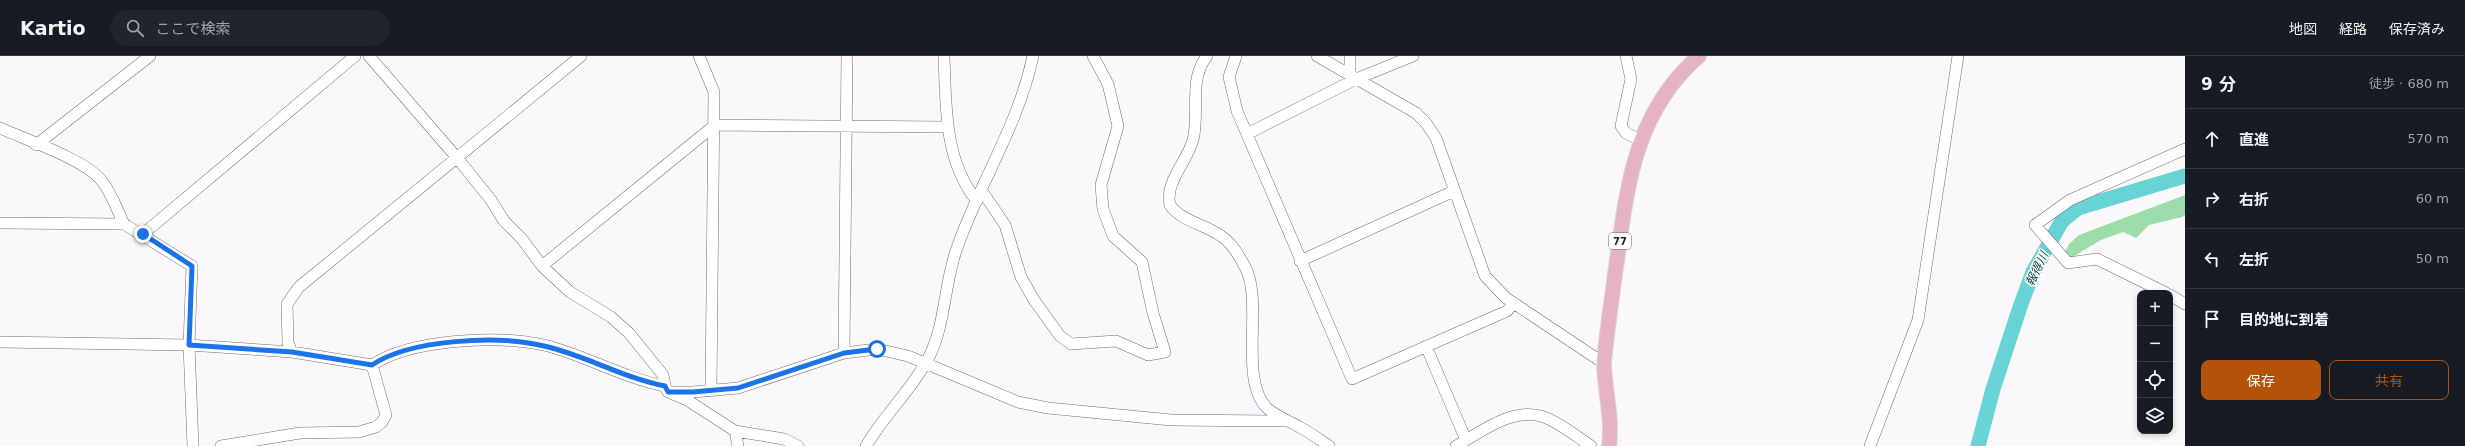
<!DOCTYPE html>
<html lang="ja">
<meta charset="utf-8">
<style>
body{margin:0;font-family:"DejaVu Sans","Noto Sans JP",sans-serif;background:#20242c;color:#f1f3f6}
.controls{position:absolute;right:12px;bottom:12px;display:grid;overflow:hidden;border-radius:8px;box-shadow:0 2px 6px #0003}
.controls button{width:36px;height:36px;display:grid;place-items:center;padding:0;border:0;border-bottom:1px solid #363941;background:#171b24;color:#f1f3f6;font:20px sans-serif}
.stop{position:absolute;width:12px;height:12px;margin:-9px;border:3px solid #1a73e8;border-radius:50%;background:#fff}
.stop.end{background:#1a73e8;border-color:#fff;box-shadow:0 1px 4px #0008}
.list{margin:0;padding:0;list-style:none}
h2{display:flex;justify-content:space-between;align-items:center;height:52px;margin:0;padding:0 16px;font-size:17px}
h2 small{font-size:13px;font-weight:400;color:#9ea1a6}
.list li{display:grid;grid-template-columns:26px 1fr auto;gap:12px;align-items:center;box-sizing:border-box;height:60px;padding:0 16px;border-top:1px solid #363941}
.list b{display:block;font-size:15px;white-space:nowrap}
.list em{font-size:13px;font-style:normal;color:#9ea1a6}
.actions{display:flex;gap:8px;padding:12px 16px}
.actions a{flex:1;padding:9px 0;border:1px solid #b45309;border-radius:8px;text-align:center;font-size:14px;color:#b45309}
.actions .main{background:#b45309;color:#fff}
.icon{flex:none;width:22px;height:22px;fill:none;stroke:currentColor;stroke-width:2;stroke-linecap:round;stroke-linejoin:round}
.map{position:relative;flex:none;width:2185px;height:390px;overflow:hidden}
header{display:flex;align-items:center;gap:24px;box-sizing:border-box;height:56px;padding:0 20px;background:#171b24;border-bottom:1px solid #363941}
header strong{font-size:19px}
nav{display:flex;gap:22px;margin-inline-start:auto;font-size:14px}
.search{width:280px;height:36px;background:#20242c;display:flex;align-items:center;gap:10px;box-sizing:border-box;padding:0 14px;border-radius:22px;color:#9ea1a6;font-size:15px}
main{display:flex}
aside{flex:1;background:#171b24}
.map>svg:first-child{display:block}
.green{fill:#9cddaa}
.lines{fill:none;stroke-linecap:round;stroke-linejoin:round}
.river{stroke:#68d3d4;stroke-width:15}
.minor-casing{stroke:#76687a;stroke-width:12}
.major-casing{stroke:#d7d6d8;stroke-width:16}
.minor{stroke:#fff;stroke-width:11}
.major{stroke:#e6b3c3;stroke-width:14}
.route{stroke:#1a73e8;stroke-width:5}
.labels{text-anchor:middle;dominant-baseline:central;stroke-width:3;stroke-linejoin:round;paint-order:stroke}
.shield{fill:#fff;stroke:#656166;stroke-width:1}
.shield-label{font-size:10px;font-weight:bold;fill:#231d25}
.water-label{font-size:12px;font-style:italic;fill:#0e4141;stroke:#fff}
</style>
<header>
<strong>Kartio</strong>
<div class="search"><svg class="icon" aria-label="search" viewBox="0 0 24 24"><circle cx="10" cy="10" r="6"/><path d="M15 15l6 6"/></svg>ここで検索</div>
<nav><a>地図</a><a>経路</a><a>保存済み</a></nav>
</header>
<main>
<div class="map">
<svg width="2185" height="390" viewBox="0 0 2185 390">
<rect width="100%" height="100%" fill="#fbf8fc"/>
<path class="green" d="M2185,139v20l-3,2 -33,8 -13,13 -13,-6 -22,8 -30,18 -7,-4 5,-10 10,-9z"/>
<g class="lines">
<path class="river" d="M1978,390l15,-57 27,-82 13,-35 29,-51 16,-13 107,-32"/>
<defs>
<path id="minor" d="M369,0l89,103 33,41 13,21 18,18 20,27 28,26 41,25 18,16 34,42 2,11 3,6 19,8 48,31 49,8 14,7
M699,0l15,36 -3,299
M944,0c2,49 0,105 33,145
M1207,0c-19,24 -7,56 -14,84 -5,20 -29,43 -23,65 12,17 35,19 51,31 10,6 19,21 24,31 19,33 -7,112 22,141 10,9 23,13 34,20 10,5 19,12 28,18
M1236,0l-7,21 8,34 115,268 155,-68 7,-8
M1317,0l99,57 10,10 10,15 49,138 21,22 93,62 5,1
M1350,0v19
M1626,0l5,23 -10,47 5,7 14,7
M0,72c26,12 84,31 101,52 11,13 16,30 23,44
M1247,78l109,-55 57,-23
M36,89l114,-89
M982,135l23,34 16,52 13,23 26,36 11,8 45,-3 32,14 17,-3 -12,-39 -11,-51 -29,-26 -10,-27 -2,-24 17,-59 -10,-42 -15,-28
M0,167l124,1 68,42 -3,79 4,101
M143,178l212,-178
M1300,205l154,-70
M542,210l173,-141 232,2
M2166,237l-69,-34 -29,4 -33,-38 35,-25 115,-51
M2170,239l15,9
M0,286l189,3 103,7 80,13c39,-26 126,-30 172,-20 41,10 79,33 121,41
M1426,290l40,94
M292,296l-4,-9 -1,-39 12,-17 282,-231
M844,297l3,-297
M668,336h25l45,-4 106,-35 33,-4 31,7 110,46 30,6 123,12 114,1
M735,375l3,15
M221,390l79,-13 59,-1 17,-5 6,-5 4,-7 -14,-50
M866,390c18,-31 48,-59 63,-89 17,-34 15,-74 28,-109 23,-66 61,-122 76,-192
M1456,390c25,-14 57,-40 88,-29 16,6 32,19 47,29
M1870,390l48,-126 40,-264"/>
<path id="major" d="M1609,390c4,-29 -5,-56 -5,-85 4,-37 9,-73 14,-108 10,-75 20,-144 81,-197"/>
</defs>
<use href="#minor" class="minor-casing"/>
<use href="#major" class="major-casing"/>
<use href="#minor" class="minor"/>
<use href="#major" class="major"/>
</g>
<g class="lines">
<path class="route" d="M143,178l49,32 -3,79 103,7 80,13c39,-26 126,-30 172,-19 41,9 79,32 121,40l3,6h25l45,-4 106,-35 33,-4"/>
</g>
<g class="labels">
<rect class="shield" x="1609" y="177" width="22" height="16" rx="3"/>
<g class="shield-label">
<text x="1620" y="185">77</text>
</g>
<g class="water-label">
<text transform="translate(2037 213) rotate(-64)">報得川</text>
</g>
</g>
</svg>
<div class="controls">
<button>+</button>
<button>−</button>
<button><svg class="icon" aria-label="locate" viewBox="0 0 24 24"><circle cx="12" cy="12" r="6"/><path d="M12 2v4M12 18v4M2 12h4M18 12h4"/></svg></button>
<button><svg class="icon" aria-label="layers" viewBox="0 0 24 24"><path d="M12 4l9 5-9 5-9-5zM3 14l9 5 9-5"/></svg></button>
</div>
<div class="stop" style="left:877px;top:293px"></div>
<div class="stop end" style="left:143px;top:178px"></div>
</div>
<aside>
<h2>9 分<small>徒歩 · 680 m</small></h2>
<ul class="list">
<li><svg class="icon" aria-label="ahead" viewBox="0 0 24 24"><path d="M12 20V5M6 11l6-6 6 6"/></svg><div><b>直進</b></div><em>570 m</em></li>
<li><svg class="icon" aria-label="right" viewBox="0 0 24 24"><path d="M7 20v-9h11M14 6l5 5-5 5"/></svg><div><b>右折</b></div><em>60 m</em></li>
<li><svg class="icon" aria-label="left" viewBox="0 0 24 24"><path d="M17 20v-9H6M10 6l-5 5 5 5"/></svg><div><b>左折</b></div><em>50 m</em></li>
<li><svg class="icon" aria-label="arrive" viewBox="0 0 24 24"><path d="M6 21V4h12l-3 4 3 4H6"/></svg><div><b>目的地に到着</b></div></li>
</ul>
<div class="actions"><a class="main">保存</a><a>共有</a></div>
</aside>
</main>
